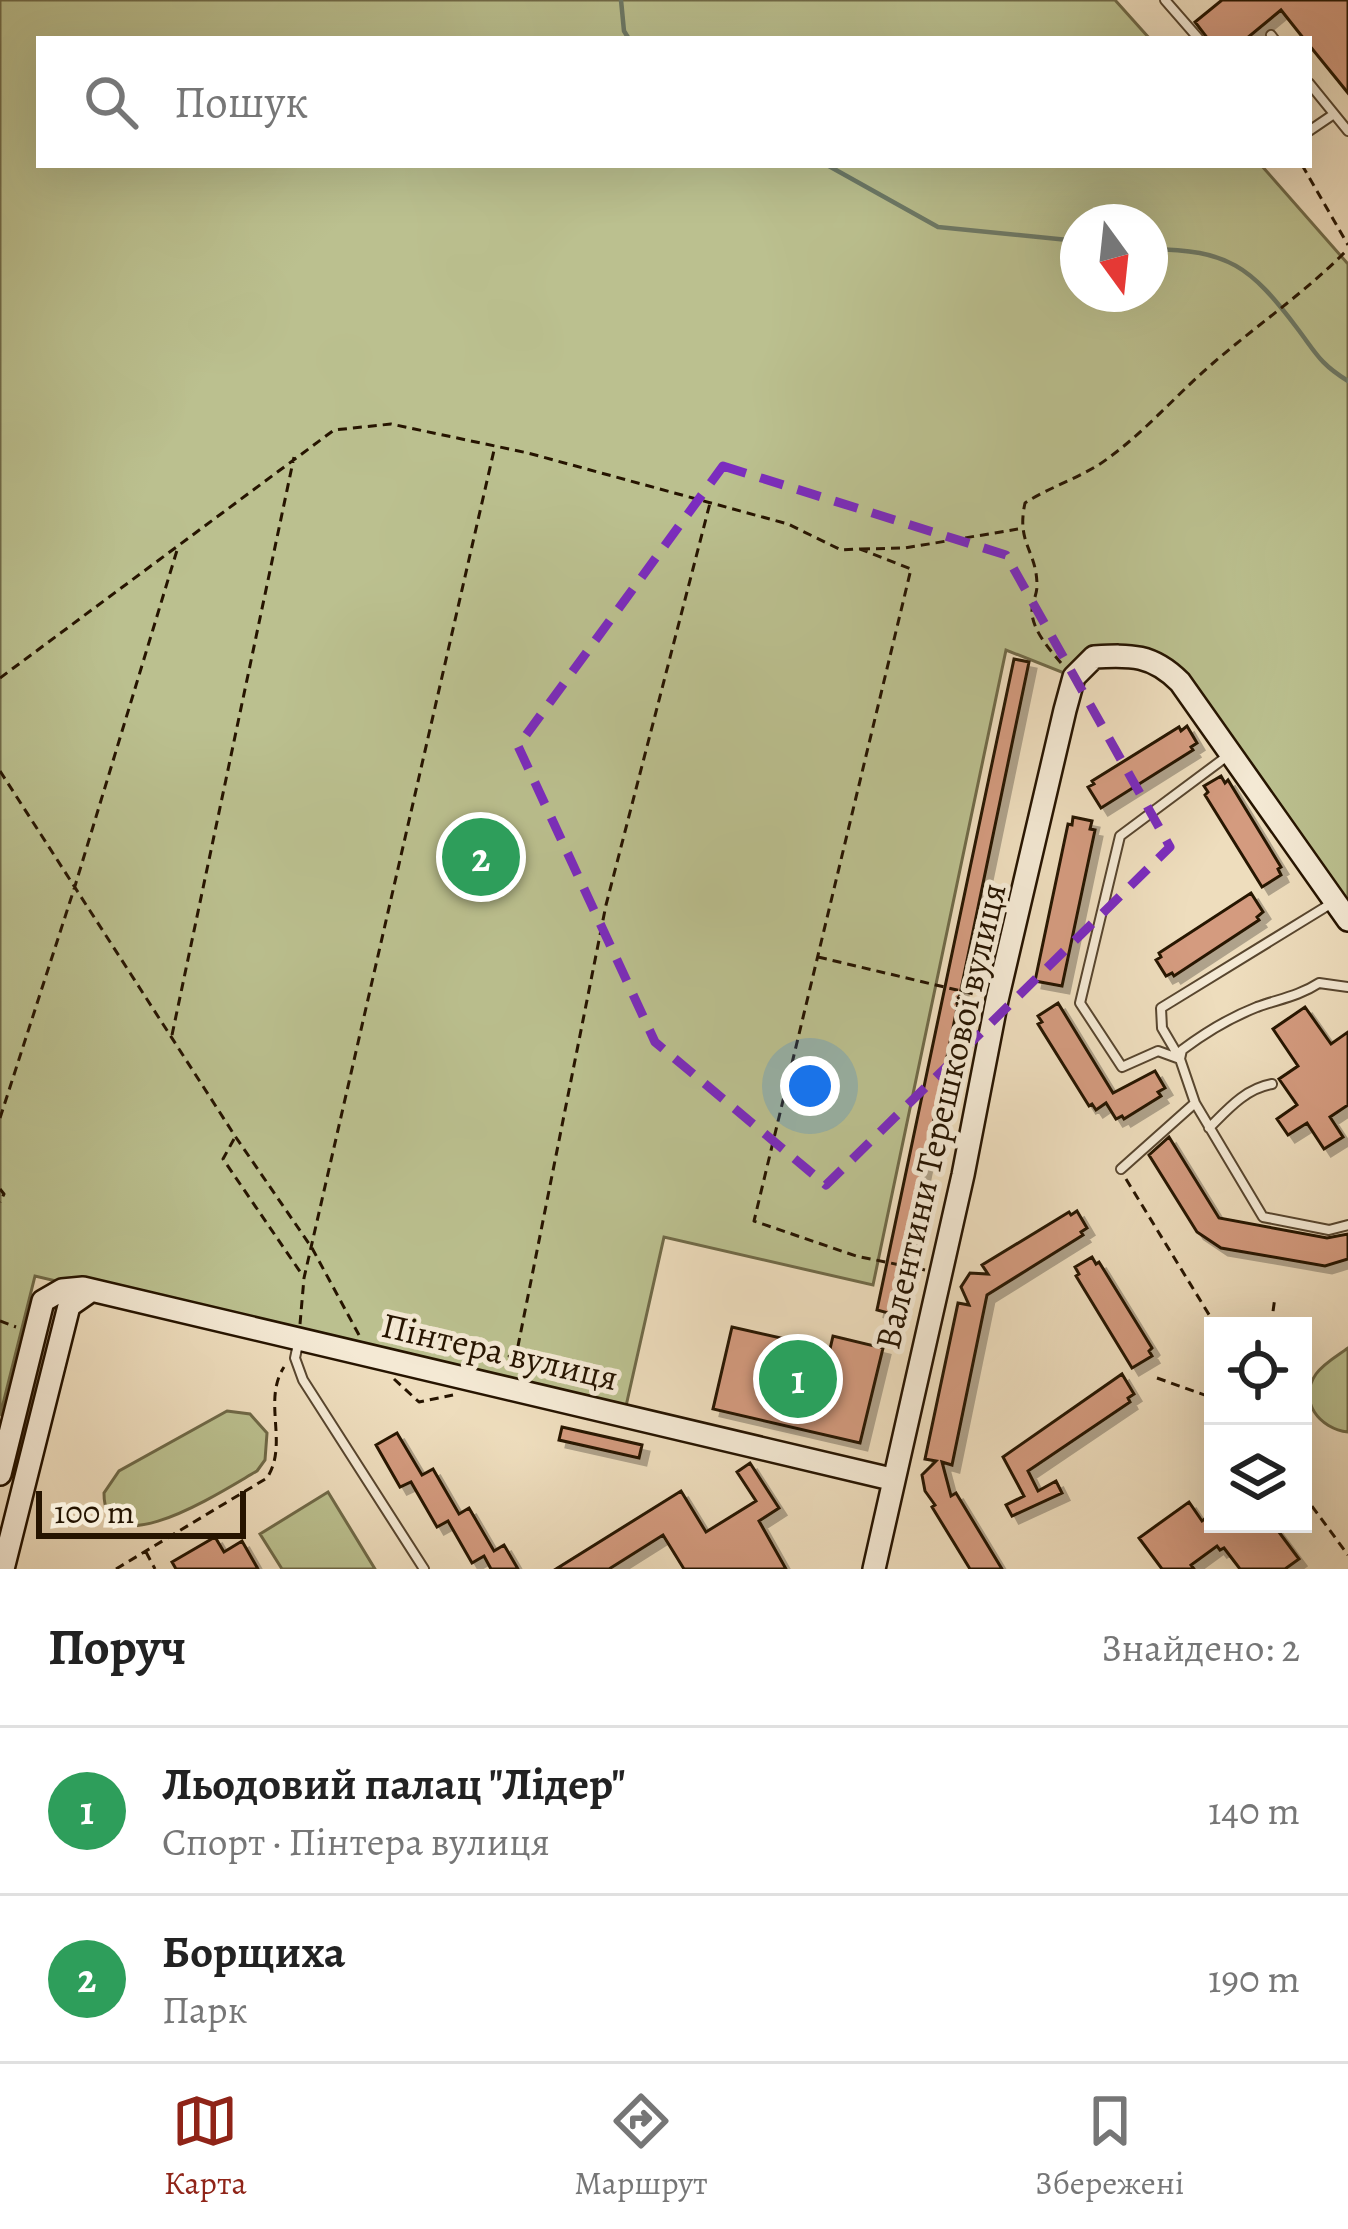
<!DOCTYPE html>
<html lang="uk">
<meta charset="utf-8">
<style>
body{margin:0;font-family:Alegreya,serif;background:#f2f2f2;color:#222}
.controls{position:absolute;right:36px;bottom:36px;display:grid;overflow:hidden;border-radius:0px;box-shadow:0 12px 48px #0002}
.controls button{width:108px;height:108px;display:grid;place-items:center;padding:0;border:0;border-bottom:3px solid #e0e0e0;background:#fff;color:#222;font:60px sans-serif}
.compass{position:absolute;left:1060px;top:204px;width:108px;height:108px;border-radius:50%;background:#fff;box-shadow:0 12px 48px #0002;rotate:165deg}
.scale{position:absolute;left:36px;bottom:30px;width:210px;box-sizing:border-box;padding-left:12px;border:6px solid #261400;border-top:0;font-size:33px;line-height:42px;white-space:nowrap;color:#261400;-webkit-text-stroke:9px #f4e9d4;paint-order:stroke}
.you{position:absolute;left:810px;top:1086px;width:42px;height:42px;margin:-30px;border:9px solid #fff;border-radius:50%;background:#1a73e8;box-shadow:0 0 0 18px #1a73e833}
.badge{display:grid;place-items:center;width:78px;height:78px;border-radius:50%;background:#8f2418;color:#fff;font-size:39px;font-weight:700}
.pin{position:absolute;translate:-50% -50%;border:6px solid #fff;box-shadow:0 3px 12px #0006}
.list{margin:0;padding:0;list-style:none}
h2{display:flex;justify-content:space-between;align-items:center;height:156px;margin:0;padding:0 48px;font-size:51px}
h2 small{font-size:39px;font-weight:400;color:#767676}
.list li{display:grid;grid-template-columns:78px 1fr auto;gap:36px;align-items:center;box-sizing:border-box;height:168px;padding:0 48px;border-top:3px solid #e0e0e0}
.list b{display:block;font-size:45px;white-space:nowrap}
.list p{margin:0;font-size:39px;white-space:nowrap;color:#767676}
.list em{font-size:39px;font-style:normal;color:#767676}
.icon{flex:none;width:66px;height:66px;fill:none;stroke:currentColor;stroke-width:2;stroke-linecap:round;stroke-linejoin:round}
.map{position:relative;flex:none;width:1348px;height:1569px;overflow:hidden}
.search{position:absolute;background:#fff;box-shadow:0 12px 48px #0002;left:36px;right:36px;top:36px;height:132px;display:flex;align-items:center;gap:30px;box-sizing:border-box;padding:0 42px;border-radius:0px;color:#767676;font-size:45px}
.sheet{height:492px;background:#fff}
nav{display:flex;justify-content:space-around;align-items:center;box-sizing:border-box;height:168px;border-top:3px solid #e0e0e0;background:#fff;font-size:33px;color:#767676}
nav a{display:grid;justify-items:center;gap:6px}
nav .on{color:#8f2418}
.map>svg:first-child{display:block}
.green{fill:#bbc08f;stroke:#706a48;stroke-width:3;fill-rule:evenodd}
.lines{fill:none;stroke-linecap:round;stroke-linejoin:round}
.stream{stroke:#6c7967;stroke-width:4.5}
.building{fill:#d49b7f;stroke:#261400;stroke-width:3;filter:url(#shadow)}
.lane-casing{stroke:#58462f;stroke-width:12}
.secondary-casing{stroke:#261400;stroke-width:26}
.path{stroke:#261400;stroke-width:3;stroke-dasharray:9 6;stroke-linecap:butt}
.lane{stroke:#f4e9d4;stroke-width:8}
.secondary{stroke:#f4e9d4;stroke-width:21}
.marked{fill:none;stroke:#7b2cbf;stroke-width:9;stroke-dasharray:24 15;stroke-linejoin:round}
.labels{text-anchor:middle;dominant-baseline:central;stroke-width:10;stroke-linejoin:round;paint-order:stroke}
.street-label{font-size:36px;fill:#261400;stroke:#f4e9d4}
</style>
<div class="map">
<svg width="1348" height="1569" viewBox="0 0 1348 1569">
<defs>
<filter id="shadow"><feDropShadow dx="7" dy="7" stdDeviation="0" flood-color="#0004"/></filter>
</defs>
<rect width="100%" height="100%" fill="#eeddbd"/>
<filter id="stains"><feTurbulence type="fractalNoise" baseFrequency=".00167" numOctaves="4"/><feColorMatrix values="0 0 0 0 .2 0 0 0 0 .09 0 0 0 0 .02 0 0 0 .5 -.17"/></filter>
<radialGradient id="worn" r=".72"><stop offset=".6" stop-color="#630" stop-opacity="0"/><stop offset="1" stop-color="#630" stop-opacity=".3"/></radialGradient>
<path class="green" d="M0,0h1115l35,39h-1111v126h1222l87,99v656l-183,-254 -71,-9 -20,20 -68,-27 -133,635 -209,-48 -40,178 -589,-139 -35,140zM1078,222h72v72h-72z
M1348,1348v84c-28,-3 -51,-31 -32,-58 8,-11 21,-18 32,-26z
M227,1411l23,3 17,19 -2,27 -8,11c-35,20 -153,98 -153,22l15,-22z
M328,1492l47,77h-93l-22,-35z"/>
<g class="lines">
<path class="stream" d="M621,0l3,31 5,8
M827,165l111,62 140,14
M1150,249c79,1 100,17 147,79 19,25 23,36 51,53"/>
</g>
<path class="building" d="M1222,0h126v93l-39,-48v-6h-5l-23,-29 -35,29h-38l-13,-17z
M1014,659l15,3 -129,621 -2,13 6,2 -5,18 -22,-6z
M1187,726l10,17 -6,4 2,3 -92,58 -13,-21 6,-3 -2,-3 87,-54 2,4z
M1221,776l4,7 3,-3 53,87 -3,2 3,6 -19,12 -57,-92 3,-3 -4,-6z
M1073,817l19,4 -2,8 5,1 -33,156 -27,-5 33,-157 4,1z
M1251,893l12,19 -6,5 2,3 -85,56 -2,-3 -6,3 -10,-16 5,-3 -2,-4z
M1058,1003l55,90 42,-22 10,17 -7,4 3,4 -37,23 -2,-3 -6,3 -10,-16 -10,7 -4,-6 -3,2 -51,-82 4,-2 -4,-6z
M1305,1007l26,37 17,-12v73l-18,12 13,20 -19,12 -17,-26 -19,12 -11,-16 20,-14 -18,-26 19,-13 -25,-37z
M1169,1137l50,81 108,20 21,-4v25l-23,7 -104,-18 -24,-16 -48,-77z
M1077,1211l10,17 -6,4 2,3 -96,60 -35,170 -10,-3 9,34 5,-3 46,76h-32l-38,-62 3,-2 -10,-14 -3,-16 14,-14 -11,-2 33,-156 11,2 -8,-18 9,-14 18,1 -6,-9 87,-53 2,3z
M1092,1257l4,7 3,-2 53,86 -3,3 3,5 -20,12 -56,-92 3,-2 -4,-7z
M732,1327l98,22 3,-13 50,12 -23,95 -147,-34z
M1122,1374l12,20 -6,4 2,4 -102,69 10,20 18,-10 6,12 -50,23 -6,-11 18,-9 -21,-39z
M562,1427l80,18 -3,13 -80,-18z
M397,1433l25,42 11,-6 26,45 10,-6 25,43 10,-6 14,24h-27l-7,-13 -12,7 -24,-42 -11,6 -26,-45 -11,5 -24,-42z
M750,1463l29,45 -20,13 27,48h-102l-21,-34 -54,34h-53l125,-78 25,41 50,-31 -19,-29z
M1189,1502l13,19 11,-8v11h60l26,35 -14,10h-45l-16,-21 -4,2 -3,-4 -26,19 3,4h-32l-23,-31z
M215,1537l9,15 18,-11 16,28h-82l-4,-7z"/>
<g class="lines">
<defs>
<path id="lane" d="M1165,0l34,39
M1271,35l3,4
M1309,83l39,48
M1309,131l25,-17
M1179,1057l-17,-29 -1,-20 171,-105
M1180,1059l-22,-8 -36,16 -42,-64 40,-167 110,-82
M1195,1103l68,114 66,13 19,-5
M1209,1128c19,-19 36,-39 63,-44
M1121,1169l74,-66 -15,-44 2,-9c24,-18 47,-32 75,-43 22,-8 42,-11 62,-24l29,4
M298,1344l-3,14 8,22 121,189"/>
<path id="secondary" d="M0,1474l43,-173 19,-11 21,-2 808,191
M3,1569l66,-263 23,-16
M874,1569l89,-394 34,-175 68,-290 9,-33 20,-20c37,-2 58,-3 86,25l168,238"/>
</defs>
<use href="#lane" class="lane-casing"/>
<use href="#secondary" class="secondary-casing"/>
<path class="path" d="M1302,165l46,80
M861,549l44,-1 113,-19
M1061,663c-11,-13 -27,-31 -29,-49 -1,-9 5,-19 5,-28 0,-36 -21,-42 -12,-83 26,-17 58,-26 82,-44 39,-28 69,-64 105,-95 45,-39 94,-72 136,-115
M0,678l334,-248 57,-6 137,29 260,71 53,26 19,-1 51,20 -157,652 102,35 69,14
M0,771l235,365 77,112 47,87
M818,957l160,38
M172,1035l122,-578
M0,1118l75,-232 103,-339
M234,1139l-11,20 80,117
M1126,1179l90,147
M0,1189l4,5 -4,8
M0,1321l16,6
M300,1324l4,-46 191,-832
M1271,1326l4,-29
M496,1366l21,-15 89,-446 104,-402
M1157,1378l56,20
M394,1379l25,23 34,-7
M1303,1494l45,61
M146,1552l9,17
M116,1569l151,-91c22,-34 -5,-77 17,-111"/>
<use href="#lane" class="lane"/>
<use href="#secondary" class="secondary"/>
</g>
<path class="marked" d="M723,466l283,89 164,292 -344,338 -171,-143 -137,-296z"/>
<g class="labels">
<g class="street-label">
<text transform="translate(940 1116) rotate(-77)">Валентини Терешкової вулиця</text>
<text transform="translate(500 1351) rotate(13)">Пінтера вулиця</text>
</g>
</g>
<rect width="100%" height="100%" filter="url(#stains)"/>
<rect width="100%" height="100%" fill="url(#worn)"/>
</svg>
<div class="controls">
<button><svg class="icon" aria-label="locate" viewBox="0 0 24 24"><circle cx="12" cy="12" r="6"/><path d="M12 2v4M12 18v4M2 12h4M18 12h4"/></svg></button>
<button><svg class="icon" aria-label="layers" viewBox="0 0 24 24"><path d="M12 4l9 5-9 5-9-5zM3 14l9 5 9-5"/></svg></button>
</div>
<svg class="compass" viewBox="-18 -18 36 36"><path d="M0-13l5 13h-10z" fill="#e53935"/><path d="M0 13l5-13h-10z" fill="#767676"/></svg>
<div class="scale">100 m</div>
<div class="you"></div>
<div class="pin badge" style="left:798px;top:1379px;background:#2e9e5b">1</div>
<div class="pin badge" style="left:481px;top:857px;background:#2e9e5b">2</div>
<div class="search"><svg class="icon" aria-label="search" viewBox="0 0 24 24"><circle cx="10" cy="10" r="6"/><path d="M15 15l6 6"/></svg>Пошук</div>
</div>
<section class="sheet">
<h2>Поруч<small>Знайдено: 2</small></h2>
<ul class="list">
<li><span class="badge" style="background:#2e9e5b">1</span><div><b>Льодовий палац &quot;Лідер&quot;</b><p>Спорт · Пінтера вулиця</p></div><em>140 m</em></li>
<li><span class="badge" style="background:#2e9e5b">2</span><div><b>Борщиха</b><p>Парк</p></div><em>190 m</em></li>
</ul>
</section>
<nav>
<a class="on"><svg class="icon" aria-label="map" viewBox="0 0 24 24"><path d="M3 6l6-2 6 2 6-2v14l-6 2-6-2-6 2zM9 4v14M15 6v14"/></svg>Карта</a>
<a><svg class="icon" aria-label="directions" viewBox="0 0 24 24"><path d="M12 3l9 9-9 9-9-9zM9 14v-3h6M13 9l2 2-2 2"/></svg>Маршрут</a>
<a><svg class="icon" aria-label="saved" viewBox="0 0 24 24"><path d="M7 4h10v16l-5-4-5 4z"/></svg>Збережені</a>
</nav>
